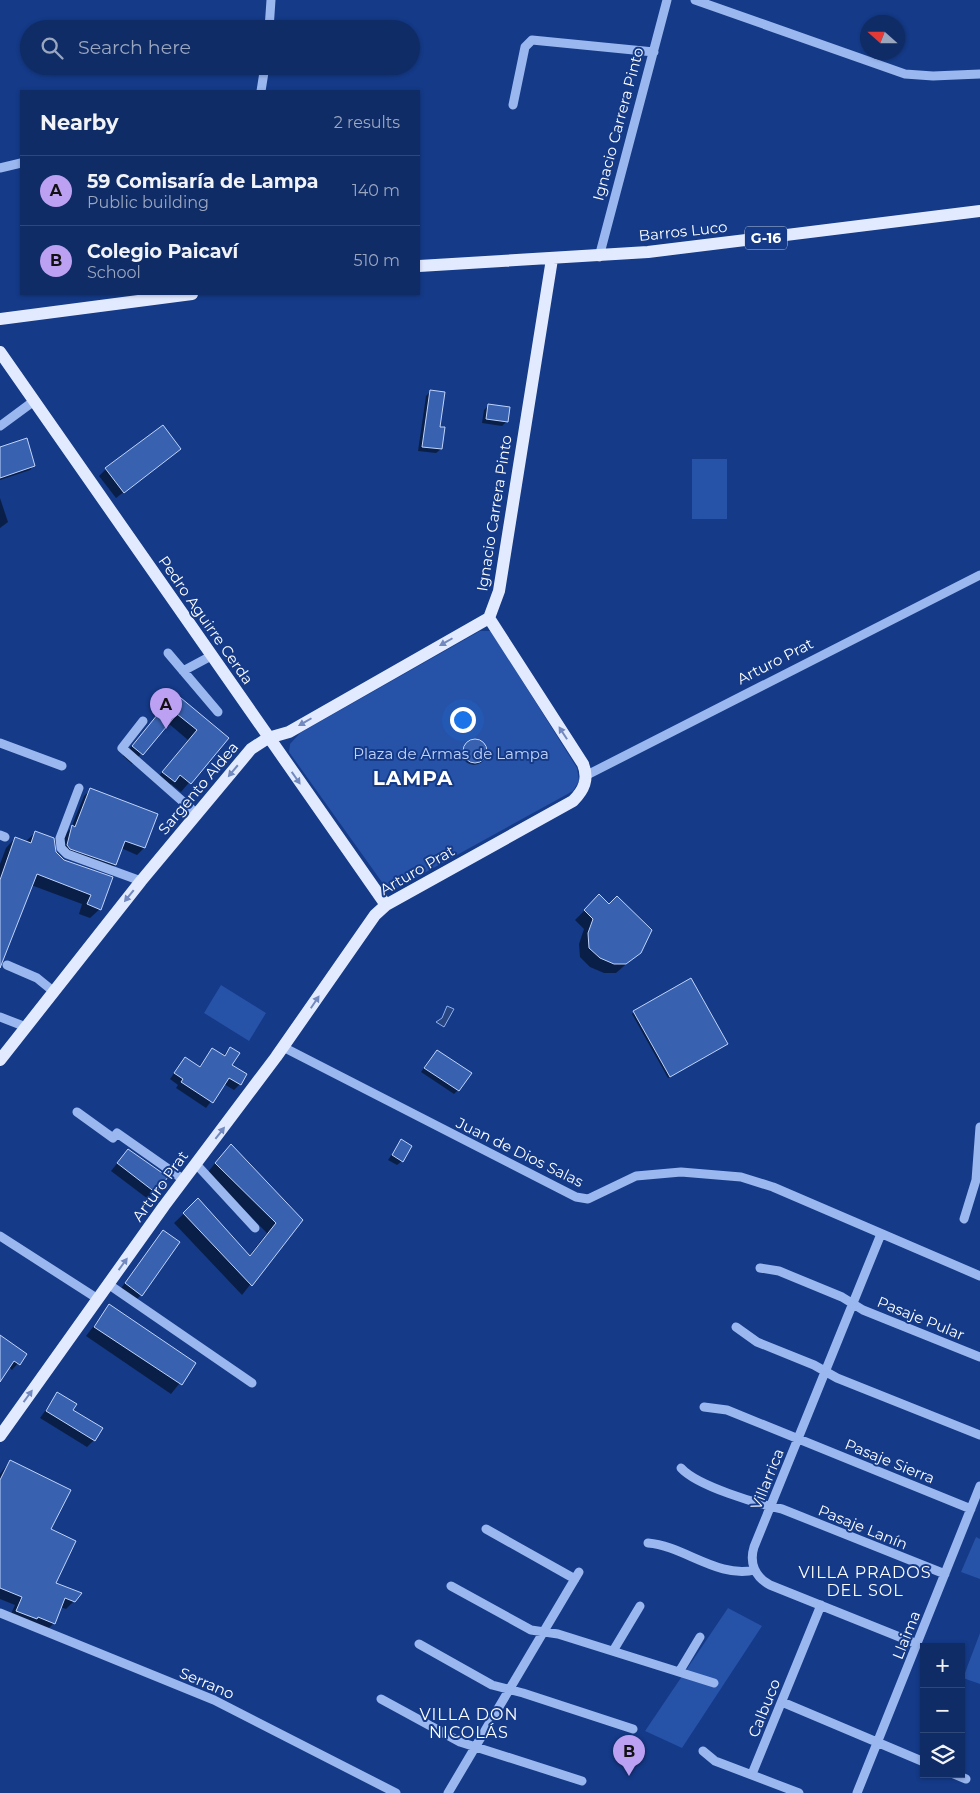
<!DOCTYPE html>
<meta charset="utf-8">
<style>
body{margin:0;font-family:Montserrat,sans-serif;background:#18346c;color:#f1f3f6}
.controls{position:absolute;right:15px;bottom:15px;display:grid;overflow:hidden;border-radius:0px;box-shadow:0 1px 4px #0004}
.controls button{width:45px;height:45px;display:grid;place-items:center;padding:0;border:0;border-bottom:1px solid #2f487a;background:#0f2c66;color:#f1f3f6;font:25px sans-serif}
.compass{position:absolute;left:860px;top:15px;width:45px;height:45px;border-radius:50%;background:#0f2c66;box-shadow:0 1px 4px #0004;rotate:291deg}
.you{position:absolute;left:462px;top:719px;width:18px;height:18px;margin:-12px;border:4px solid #fff;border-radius:50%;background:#1a73e8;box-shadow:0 0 0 8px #1a73e833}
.badge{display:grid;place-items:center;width:32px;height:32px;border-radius:50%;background:#bca0f2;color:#111;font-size:16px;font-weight:700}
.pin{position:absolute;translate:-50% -41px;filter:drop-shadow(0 1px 2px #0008)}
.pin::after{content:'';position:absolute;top:26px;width:18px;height:15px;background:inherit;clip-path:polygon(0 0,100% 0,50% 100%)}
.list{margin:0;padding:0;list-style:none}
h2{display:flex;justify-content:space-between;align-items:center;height:65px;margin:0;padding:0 20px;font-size:21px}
h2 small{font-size:16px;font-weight:400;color:#9ba7bf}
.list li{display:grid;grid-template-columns:32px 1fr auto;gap:15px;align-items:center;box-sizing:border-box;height:70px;padding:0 20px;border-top:1px solid #2f487a}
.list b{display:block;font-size:19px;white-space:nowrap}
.list p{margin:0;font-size:16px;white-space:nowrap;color:#9ba7bf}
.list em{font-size:16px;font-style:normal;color:#9ba7bf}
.icon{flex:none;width:28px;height:28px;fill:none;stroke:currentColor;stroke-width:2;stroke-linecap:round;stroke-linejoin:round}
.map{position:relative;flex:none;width:980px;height:1793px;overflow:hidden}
.search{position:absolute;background:#0f2c66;box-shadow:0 1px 4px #0004;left:20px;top:20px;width:400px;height:55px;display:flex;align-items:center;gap:12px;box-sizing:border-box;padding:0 18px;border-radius:28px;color:#9ba7bf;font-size:19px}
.panel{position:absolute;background:#0f2c66;box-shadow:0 1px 4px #0004;left:20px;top:90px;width:400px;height:205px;border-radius:0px}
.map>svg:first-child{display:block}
.green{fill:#2652a7}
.water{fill:#29457f;stroke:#8cb0f2}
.shadow{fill:#0007}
.building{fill:#3861b0;stroke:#c0d4fb}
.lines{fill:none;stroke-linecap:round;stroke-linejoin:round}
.minor{stroke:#9ab7ef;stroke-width:9}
.major{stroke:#e2eaff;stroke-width:12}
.oneway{fill:#7189be}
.labels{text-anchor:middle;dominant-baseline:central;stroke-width:4;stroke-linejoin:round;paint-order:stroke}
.shield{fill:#143a88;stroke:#b8c4db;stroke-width:1}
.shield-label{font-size:14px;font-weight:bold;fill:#fff}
.street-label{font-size:15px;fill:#fff;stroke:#143a88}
.park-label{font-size:15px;fill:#c0d4fb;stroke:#143a88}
.neighbourhood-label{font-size:16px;letter-spacing:1px;fill:#fff;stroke:#143a88}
.district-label{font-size:20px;font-weight:bold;letter-spacing:1px;fill:#fff;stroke:#143a88}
</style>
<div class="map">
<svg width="980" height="1793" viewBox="0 0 980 1793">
<rect width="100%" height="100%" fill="#143a88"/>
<path class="green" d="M692,459h35v60h-35z
M480,631h11l86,137 2,13 -6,10 -176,97 -13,-3 -95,-133 1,-8 10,-11z
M221,985l45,28 -17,28 -45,-28z
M976,1537l4,2v40l-19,-7z
M728,1608l34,18 -80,122 -37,-17z
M980,1633v51l-17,-6z"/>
<path class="water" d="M447,1006l7,3 -10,18 -8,-5 6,-4z"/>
<path class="shadow" d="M430,392l8,36h5l-2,21 -5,4 -18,-2 8,-55z
M489,405l18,16 -5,5 -20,-3 2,-13z
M0,448l34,17 -4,5 -30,10z
M179,449l-63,49 -17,-22 7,-7z
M0,498l8,24 -8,6z
M175,695l52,43 -46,54 -10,-8 -6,7 -11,-9 34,-42 -20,-17 -36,41 -9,-8z
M462 753a12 12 0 1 1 24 0a12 12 0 1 1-24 0Z
M91,789l65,25 -12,34 -7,7 -16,-7 -6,17 -7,6 -47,-19 4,-18 6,-6 13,-32z
M36,832l26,28 49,18 -11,31 -10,9 -11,-4 3,-10 -51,-19 -31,78v-99l6,-16 9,-10 11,3z
M599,896l41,56 -24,21h-12l-14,-6 -10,-10 -1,-13 5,-15 -9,-9z
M634,1012l91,33 -57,33 -36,-64z
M230,1048v18l10,18 -6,6 -10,-6 -18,24 -30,-20 2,-3 -8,-6 15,-21 14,9 13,-17 11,6z
M432,1056l26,34 -4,4 -33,-22z
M401,1141l1,20 -5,4 -9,-5z
M128,1150l27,42 -7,7 -37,-28z
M222,1155l79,65 -59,75 -68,-72 24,-23 51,56 18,-23 -60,-60z
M163,1231l-22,64 -7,7 -15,-11z
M109,1306l86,58 -24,30 -85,-58z
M0,1336l26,18 -14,16 -3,-3 -9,13z
M57,1394l37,46 -7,7 -47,-29z
M10,1461l39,69 5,54 20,17 -8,8 -6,-2 -6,16 -8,8 -37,-13 6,-13 -15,-6v-125z"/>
<path class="building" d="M430,390l15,2 -5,35h5l-3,22 -20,-2z
M488,404l22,3 -2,15 -22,-3z
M163,425l18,24 -57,44 -19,-25z
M27,438l8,28 -35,12v-31z
M175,693l54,45 -38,46 -11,-9 -5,7 -13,-10 35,-42 -20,-16 -34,41 -11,-9z
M463 751a12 12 0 1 1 24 0a12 12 0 1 1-24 0Z
M90,788l68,26 -13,34 -20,-7 -9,24 -46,-16 -3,-4 5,-20 3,2z
M35,831l19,7 2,14 8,8 49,17 -12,33 -14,-6 4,-9 -54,-21 -37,94v-88l15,-43 16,6z
M599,894l10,10 8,-8 35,34 -11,23 -15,11h-12l-14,-6 -11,-10 -1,-15 5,-14 -9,-9z
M691,978l37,66 -58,33 -37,-66z
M230,1047l10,6 -8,12 15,9 -6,11 -12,-7 -16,25 -32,-21 2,-3 -9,-6 11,-16 15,10 12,-19 13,8z
M437,1050l35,23 -13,18 -35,-23z
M401,1139l11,7 -9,16 -11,-7z
M231,1144l72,76 -51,66 -69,-73 15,-15 52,58 26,-33 -61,-60z
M128,1149l40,28 -12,16 -39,-30z
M163,1230l17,12 -38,54 -17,-13z
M109,1304l87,59 -14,22 -88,-58z
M0,1335l27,19 -7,11 -6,-4 -14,21z
M57,1392l20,12 -4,6 30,18 -8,13 -49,-30z
M10,1460l61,30 -20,39 25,12 -20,42 26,10 -7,9 -10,-4 -10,26 -17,-7 -1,2 -21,-8 6,-14 -22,-9v-108z"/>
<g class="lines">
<path class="minor" d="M695,0l210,74 28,2 47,-2
M269,29l2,-29
M261,91l4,-25
M513,105l12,-58 7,-7 122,12
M0,168l21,-5
M599,257l68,-257
M0,426l34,-25
M168,653l50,59
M183,671l28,-15
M143,721l-21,27 75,66
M0,743l62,23
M587,775l393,-200
M79,788l-19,50 1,10 6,6 74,27
M0,835l5,2
M7,965l30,13 16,13
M0,1017l26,10
M283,1047l293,150 12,2 48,-23 45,-4 60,5 32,10 207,89
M77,1112l36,26 4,-5 67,47
M196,1164l59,64
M964,1219l12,-39 4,-53
M881,1234l-127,313c-5,16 1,30 16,38l147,59
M0,1236l98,63
M760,1268l19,3 63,26 21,13 117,47
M108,1284l144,99
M736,1327l21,15 57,23 23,13 143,57
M704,1407l23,3 244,99
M681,1468c16,18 77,36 101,41l163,65
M486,1529l89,50
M648,1543c36,3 70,36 107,27
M451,1586l80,44 27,4 156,49
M0,1613l214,87 182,93
M419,1644l73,41 31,8 110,36
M613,1651l27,-45
M679,1672l21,-35
M381,1699l79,43 122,39
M782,1702l142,60
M703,1751l12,10 84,32
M752,1774l69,-169
M954,1774l12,5
M448,1793l131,-221
M857,1793l123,-307"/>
<path class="major" d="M419,266l229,-14 332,-41
M0,319l192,-25
M0,352l386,553
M489,618l10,-27 53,-332
M0,1060l141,-179 110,-132 17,-11 21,-6 200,-114
M0,1436l164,-230 112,-149 99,-142 11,-10 187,-104c11,-11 16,-22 10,-37l-94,-146"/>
</g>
<defs><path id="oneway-solid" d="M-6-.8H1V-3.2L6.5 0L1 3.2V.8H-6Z" transform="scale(1.25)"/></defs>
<g class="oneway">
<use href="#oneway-solid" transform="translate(446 642) rotate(150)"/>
<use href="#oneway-solid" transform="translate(305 722) rotate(150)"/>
<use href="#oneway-solid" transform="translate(563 733) rotate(-123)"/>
<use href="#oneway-solid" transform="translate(233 771) rotate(130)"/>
<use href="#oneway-solid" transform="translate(296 778) rotate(55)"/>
<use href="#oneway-solid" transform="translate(129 896) rotate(129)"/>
<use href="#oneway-solid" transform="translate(315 1002) rotate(-56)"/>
<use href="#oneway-solid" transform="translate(220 1133) rotate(-52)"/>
<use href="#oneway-solid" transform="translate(123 1264) rotate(-54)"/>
<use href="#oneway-solid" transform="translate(28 1396) rotate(-54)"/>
</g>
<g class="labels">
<rect class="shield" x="745" y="226.5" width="42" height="23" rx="4"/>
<g class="shield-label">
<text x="766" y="238">G-16</text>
</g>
<g class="street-label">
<text transform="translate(618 124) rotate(-75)">Ignacio Carrera Pinto</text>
<text transform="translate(683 231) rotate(-6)">Barros Luco</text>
<text transform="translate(494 513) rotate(-81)">Ignacio Carrera Pinto</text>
<text transform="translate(206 620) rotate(55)">Pedro Aguirre Cerda</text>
<text transform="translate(775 661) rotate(-27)">Arturo Prat</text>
<text transform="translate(198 788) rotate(-50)">Sargento Aldea</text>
<text transform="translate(417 870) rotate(-30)">Arturo Prat</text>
<text transform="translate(520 1152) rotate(26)">Juan de Dios Salas</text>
<text transform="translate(160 1186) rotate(-54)">Arturo Prat</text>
<text transform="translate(921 1318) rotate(22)">Pasaje Pular</text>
<text transform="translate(890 1461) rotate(22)">Pasaje Sierra</text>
<text transform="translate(767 1479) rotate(-68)">Villarrica</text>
<text transform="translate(863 1527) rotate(22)">Pasaje Lanín</text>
<text transform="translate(906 1635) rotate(-68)">Llaima</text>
<text transform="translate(207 1683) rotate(23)">Serrano</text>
<text transform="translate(764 1708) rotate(-68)">Calbuco</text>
</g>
<g class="park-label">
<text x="451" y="753">Plaza de Armas de Lampa</text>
</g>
<g class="neighbourhood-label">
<text x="865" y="1572">VILLA PRADOS<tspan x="865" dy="18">DEL SOL</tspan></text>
<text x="469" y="1714">VILLA DON<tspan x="469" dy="18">NICOLÁS</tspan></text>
</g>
<g class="district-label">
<text x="413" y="778">LAMPA</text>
</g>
</g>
</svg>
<div class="controls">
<button>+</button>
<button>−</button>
<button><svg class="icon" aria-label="layers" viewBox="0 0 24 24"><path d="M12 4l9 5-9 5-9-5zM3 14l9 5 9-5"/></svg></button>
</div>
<svg class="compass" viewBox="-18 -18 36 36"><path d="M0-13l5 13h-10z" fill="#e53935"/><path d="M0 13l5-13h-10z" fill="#9ba7bf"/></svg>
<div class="you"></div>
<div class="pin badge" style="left:166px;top:729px">A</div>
<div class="pin badge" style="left:629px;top:1776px">B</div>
<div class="search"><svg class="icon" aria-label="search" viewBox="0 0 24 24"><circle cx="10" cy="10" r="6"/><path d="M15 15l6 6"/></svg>Search here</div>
<section class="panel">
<h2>Nearby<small>2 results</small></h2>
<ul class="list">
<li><span class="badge">A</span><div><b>59 Comisaría de Lampa</b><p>Public building</p></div><em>140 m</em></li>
<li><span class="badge">B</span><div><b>Colegio Paicaví</b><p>School</p></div><em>510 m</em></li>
</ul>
</section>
</div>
